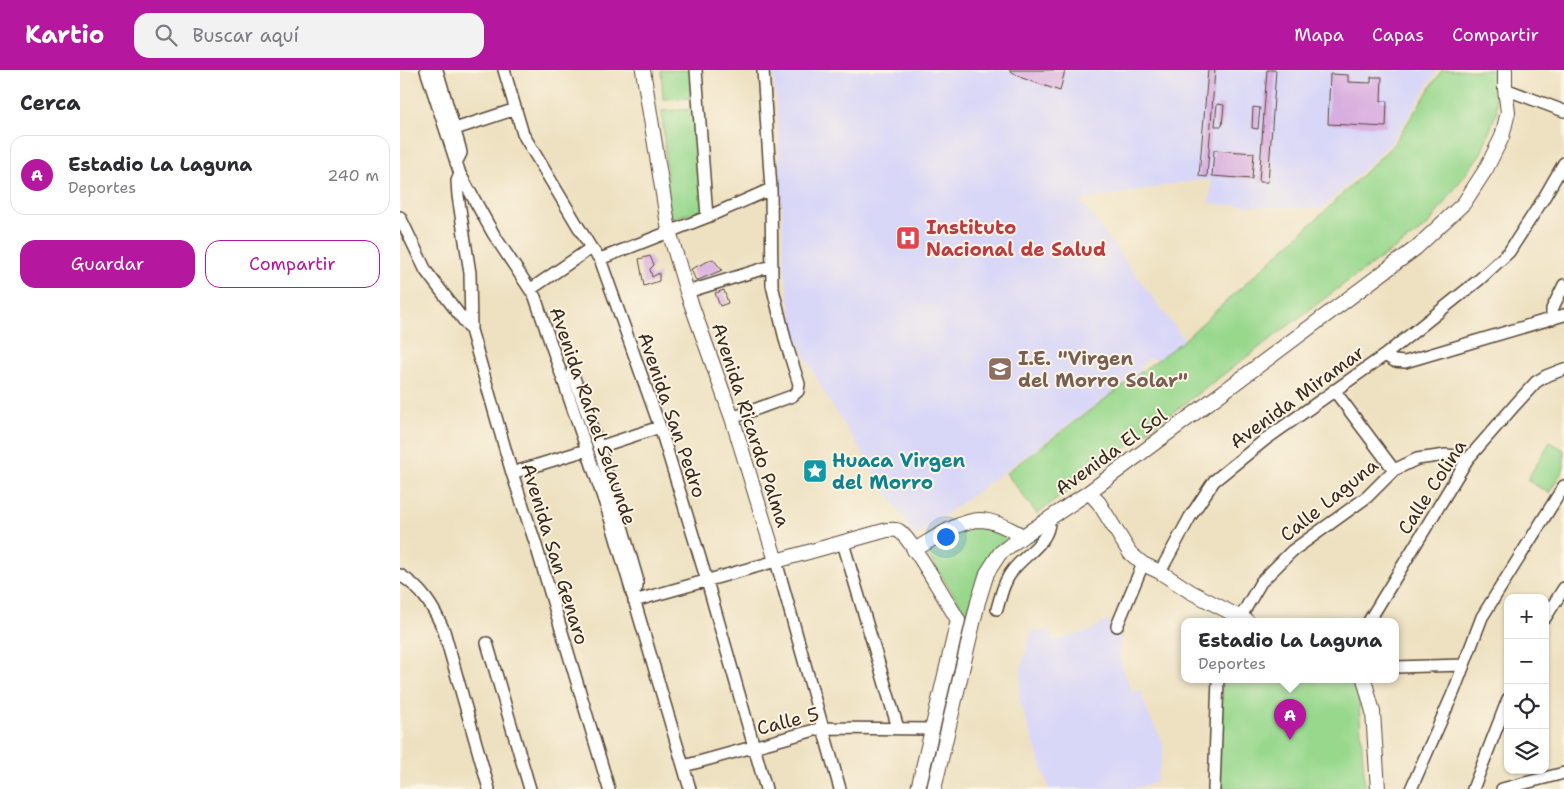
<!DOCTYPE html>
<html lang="es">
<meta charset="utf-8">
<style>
body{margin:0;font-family:"Shantell Sans",sans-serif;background:#f2f2f3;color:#2b2b33}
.controls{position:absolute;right:15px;bottom:15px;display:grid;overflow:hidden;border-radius:10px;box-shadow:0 1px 4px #0004}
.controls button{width:45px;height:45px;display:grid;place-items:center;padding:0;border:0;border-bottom:1px solid #e1e1e2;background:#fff;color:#2b2b33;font:25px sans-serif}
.you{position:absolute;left:545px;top:466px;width:18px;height:18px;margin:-12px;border:4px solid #fff;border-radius:50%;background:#1a73e8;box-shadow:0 0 0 8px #1a73e833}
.badge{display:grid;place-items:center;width:32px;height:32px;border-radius:50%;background:#b5179e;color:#fff;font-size:16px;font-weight:700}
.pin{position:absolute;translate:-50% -41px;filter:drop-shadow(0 1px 2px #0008)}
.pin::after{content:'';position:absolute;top:26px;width:18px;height:15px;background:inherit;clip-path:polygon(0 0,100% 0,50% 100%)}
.popup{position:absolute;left:781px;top:548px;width:218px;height:65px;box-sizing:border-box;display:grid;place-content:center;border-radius:10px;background:#fff;filter:drop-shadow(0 1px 4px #0005);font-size:16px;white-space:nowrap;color:#7c7c81}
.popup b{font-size:19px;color:#2b2b33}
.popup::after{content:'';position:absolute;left:50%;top:100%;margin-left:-10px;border:10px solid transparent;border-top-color:#fff}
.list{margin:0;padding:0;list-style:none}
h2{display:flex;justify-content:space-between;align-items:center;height:65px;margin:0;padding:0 20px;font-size:21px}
h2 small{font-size:16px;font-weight:400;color:#7c7c81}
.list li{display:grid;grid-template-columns:32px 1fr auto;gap:15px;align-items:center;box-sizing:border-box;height:80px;margin:0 10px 10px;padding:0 10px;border:1px solid #e1e1e2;border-radius:15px}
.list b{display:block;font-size:19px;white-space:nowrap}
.list p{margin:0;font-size:16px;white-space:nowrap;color:#7c7c81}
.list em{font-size:16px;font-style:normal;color:#7c7c81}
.actions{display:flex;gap:10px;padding:15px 20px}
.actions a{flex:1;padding:11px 0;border:1px solid #b5179e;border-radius:15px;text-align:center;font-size:18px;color:#b5179e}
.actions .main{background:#b5179e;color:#fff}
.icon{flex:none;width:28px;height:28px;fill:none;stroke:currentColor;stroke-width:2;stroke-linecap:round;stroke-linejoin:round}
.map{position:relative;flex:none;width:1164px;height:719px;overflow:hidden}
header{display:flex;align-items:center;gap:30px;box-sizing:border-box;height:70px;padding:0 25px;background:#b5179e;color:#fff}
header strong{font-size:24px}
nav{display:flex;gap:28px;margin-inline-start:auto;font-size:18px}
.search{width:350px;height:45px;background:#f2f2f3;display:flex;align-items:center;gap:12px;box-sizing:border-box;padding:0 18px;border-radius:15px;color:#7c7c81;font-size:19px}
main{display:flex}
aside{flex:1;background:#fff}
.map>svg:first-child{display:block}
.built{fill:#d9d7f8}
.green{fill:#98d88d;stroke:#6a8156}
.building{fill:#d8ade0}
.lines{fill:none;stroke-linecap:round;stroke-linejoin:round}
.minor-casing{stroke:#564536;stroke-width:14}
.tertiary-casing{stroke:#564536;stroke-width:16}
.minor{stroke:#fff;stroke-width:11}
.tertiary{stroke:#fff;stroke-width:14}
.labels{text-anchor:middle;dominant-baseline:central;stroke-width:4;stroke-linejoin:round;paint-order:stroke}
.health-label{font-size:19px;font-weight:bold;fill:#be3a42;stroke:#fcf5e5;text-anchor:start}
.education-label{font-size:19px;font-weight:bold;fill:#785e54;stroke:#fcf5e5;text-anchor:start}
.street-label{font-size:19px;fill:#3b2a1e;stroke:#fcf5e5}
.culture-label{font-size:19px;font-weight:bold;fill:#0d838f;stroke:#fcf5e5;text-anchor:start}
</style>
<header>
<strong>Kartio</strong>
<div class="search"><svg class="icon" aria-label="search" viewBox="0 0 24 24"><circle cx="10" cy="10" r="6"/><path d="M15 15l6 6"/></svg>Buscar aquí</div>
<nav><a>Mapa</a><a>Capas</a><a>Compartir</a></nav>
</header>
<main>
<aside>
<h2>Cerca<small></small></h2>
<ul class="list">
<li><span class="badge">A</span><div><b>Estadio La Laguna</b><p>Deportes</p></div><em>240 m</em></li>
</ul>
<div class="actions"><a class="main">Guardar</a><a>Compartir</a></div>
</aside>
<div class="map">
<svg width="1164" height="719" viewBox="0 0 1164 719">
<rect width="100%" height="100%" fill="#fcf5e5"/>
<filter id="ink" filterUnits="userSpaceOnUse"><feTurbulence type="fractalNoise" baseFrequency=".02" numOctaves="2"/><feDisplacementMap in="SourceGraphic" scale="10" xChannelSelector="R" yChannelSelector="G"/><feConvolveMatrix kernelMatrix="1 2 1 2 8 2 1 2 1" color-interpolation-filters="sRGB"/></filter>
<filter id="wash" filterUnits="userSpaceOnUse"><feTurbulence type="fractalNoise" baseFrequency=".0096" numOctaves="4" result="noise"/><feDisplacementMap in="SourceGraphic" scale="20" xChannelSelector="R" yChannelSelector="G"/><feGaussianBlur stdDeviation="1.12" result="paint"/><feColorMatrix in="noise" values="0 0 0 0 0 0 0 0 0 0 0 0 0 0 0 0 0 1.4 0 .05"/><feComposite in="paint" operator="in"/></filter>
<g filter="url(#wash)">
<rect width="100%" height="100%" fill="#eee1c1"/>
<path class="built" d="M373,0h665l-46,72 -70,67 -112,-5 1,-24h-13l-113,20 -164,122 161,-119 102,136 -25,20 -9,-1 -9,7 -1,7 -225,165 -90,-143 -21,-39 -11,-29 -9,-59 -6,-148z
M707,550l16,18 -4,9 1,13 12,32 9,-1 7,22 15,30v13l-8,27 -25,6h-81l-30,-91 2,-28 10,-39 18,-1 5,11 38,-11z"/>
<path class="green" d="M261,0h30l2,28 -30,1z
M1042,0h51l4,41 -16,42 -54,73 -83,58 -307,230 -31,-41 178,-133 141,-129 68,-66z
M296,39l8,102 -34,7 -8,-107z
M1150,372l14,8v18l-15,25 -22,-13z
M575,457l22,4 14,5 -13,10 -13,22 -19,45 -41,-62 31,-19z
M823,609h126l9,13 7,97h-148z"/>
<g id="blocks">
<path class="building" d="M609,0h56l-5,21 -38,-13z
M808,0h7l-8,107 -8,-1z
M867,0h9l-8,112h-9z
M930,4l18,1v7l23,1v-6h11l-1,24h6l-1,26 -58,-3z
M817,34l7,1 -2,21h-7z
M853,37l7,1 -2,21 -6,-1z
M814,80l40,3 -2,26 -40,-3z
M250,186l4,9 -4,4 2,8 7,-4v8l-15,5 -5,-27z
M313,189l9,11 -26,11 -5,-12z
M324,220l4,13 -8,3 -5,-13z"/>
</g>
</g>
<g filter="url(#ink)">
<use href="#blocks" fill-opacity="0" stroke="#564536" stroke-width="1"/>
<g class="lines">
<defs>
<path id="minor" d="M26,0l34,104 34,61 41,62 75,221 80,271
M37,0l23,78 1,5 -5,10
M104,0l19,64 68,114 9,11 60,168 47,154 59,208
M296,0l11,147
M1105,19l59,22
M55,59l61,-20
M60,104l-3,7 1,15 12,77 1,57 41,143 23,69 74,247
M0,147l26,54 45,59
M200,189l107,-42 64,-28
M131,219l60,-41
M287,222l85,-26
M1152,249v-10l12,-24
M985,285l9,6 11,1 159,-47
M172,302l27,75 38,131v9l-5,7
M934,320l60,80
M332,348l60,-22 6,-5 1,-7 -13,-41 -14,-58 -1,-96 -8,-119
M199,377l61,-20
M112,403l74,-23
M443,473l55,185
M760,502l30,-55 24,-36 52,-42 119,-84 95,-76 29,-27 33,-51 22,-38
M0,505c22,13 34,33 44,56l45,158
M234,531l142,-40 64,228
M597,539c4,-14 7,-28 16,-39 12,-16 37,-28 36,-50
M840,548l21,-36 31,-31 75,-54 27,-27 23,-11 29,-4 11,1 10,4
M1145,548l19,-30
M969,551l98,-161 48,-55 21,-23 10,-6 18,-7
M717,556l26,-62
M87,573l43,146
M995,597l68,-2
M284,696l138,-38 110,1
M814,719l4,-110
M1011,719l43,-98 28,-74 82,-131
M1073,719l35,-90
M1102,719l62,-16"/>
<path id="tertiary" d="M243,0l26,161 18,61 45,126 44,143 111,-31c4,0 9,-1 12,1 12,7 49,73 59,89l-40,169
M689,422l10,11 31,50 13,11 17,8 31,20 56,29
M514,480c18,-10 44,-29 65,-30 15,0 31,9 44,16
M964,609l9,33 5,77
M534,719l44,-187 9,-29 13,-20 23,-17 66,-44 327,-244 48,-45 22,-34 16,-32 6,-25 -3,-23v-19"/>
</defs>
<use href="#minor" class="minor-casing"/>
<use href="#tertiary" class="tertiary-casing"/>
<use href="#minor" class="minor"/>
<use href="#tertiary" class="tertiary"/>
</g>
</g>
<defs>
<symbol id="hospital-square" viewBox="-11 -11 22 22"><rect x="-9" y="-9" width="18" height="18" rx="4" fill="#e0444e" stroke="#fcf5e5"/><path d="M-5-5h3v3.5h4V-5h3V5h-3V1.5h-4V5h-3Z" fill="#fff"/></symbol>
<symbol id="school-square" viewBox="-11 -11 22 22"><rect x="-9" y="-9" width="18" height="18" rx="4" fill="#8d6e63" stroke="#fcf5e5"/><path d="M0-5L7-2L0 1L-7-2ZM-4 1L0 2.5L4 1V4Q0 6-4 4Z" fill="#fff"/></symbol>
<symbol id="sight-square" viewBox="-11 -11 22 22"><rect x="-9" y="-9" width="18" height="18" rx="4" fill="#0f9aa8" stroke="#fcf5e5"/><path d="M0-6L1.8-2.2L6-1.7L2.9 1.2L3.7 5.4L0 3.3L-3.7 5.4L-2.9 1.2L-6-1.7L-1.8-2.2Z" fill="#fff"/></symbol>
</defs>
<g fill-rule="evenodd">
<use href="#hospital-square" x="494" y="154" width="28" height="28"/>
<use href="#school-square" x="586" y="285" width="28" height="28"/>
<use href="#sight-square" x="401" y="387" width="28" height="28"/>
</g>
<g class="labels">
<g class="health-label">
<text x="526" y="157">Instituto<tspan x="526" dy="22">Nacional de Salud</tspan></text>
</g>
<g class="education-label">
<text x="618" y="288">I.E. "Virgen<tspan x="618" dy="22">del Morro Solar"</tspan></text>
</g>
<g class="street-label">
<text transform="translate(897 327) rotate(-36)">Avenida Miramar</text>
<text transform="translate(272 345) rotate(71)">Avenida San Pedro</text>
<text transform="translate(193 346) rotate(71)">Avenida Rafael Selaunde</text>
<text transform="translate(351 355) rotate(72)">Avenida Ricardo Palma</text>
<text transform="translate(711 382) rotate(-36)">Avenida El Sol</text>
<text transform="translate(1032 417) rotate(-57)">Calle Colina</text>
<text transform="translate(929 430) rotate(-39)">Calle Laguna</text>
<text transform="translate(155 484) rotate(73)">Avenida San Genaro</text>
<text transform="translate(388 651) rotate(-14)">Calle 5</text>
</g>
<g class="culture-label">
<text x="432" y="390">Huaca Virgen<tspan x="432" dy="22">del Morro</tspan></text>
</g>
</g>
</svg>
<div class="controls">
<button>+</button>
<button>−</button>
<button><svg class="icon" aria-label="locate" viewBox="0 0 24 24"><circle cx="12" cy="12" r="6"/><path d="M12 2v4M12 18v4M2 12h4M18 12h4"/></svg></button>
<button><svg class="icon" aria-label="layers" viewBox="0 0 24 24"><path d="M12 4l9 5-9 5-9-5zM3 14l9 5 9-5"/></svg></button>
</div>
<div class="you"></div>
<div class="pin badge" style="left:890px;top:670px">A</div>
<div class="popup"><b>Estadio La Laguna</b>Deportes</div>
</div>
</main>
